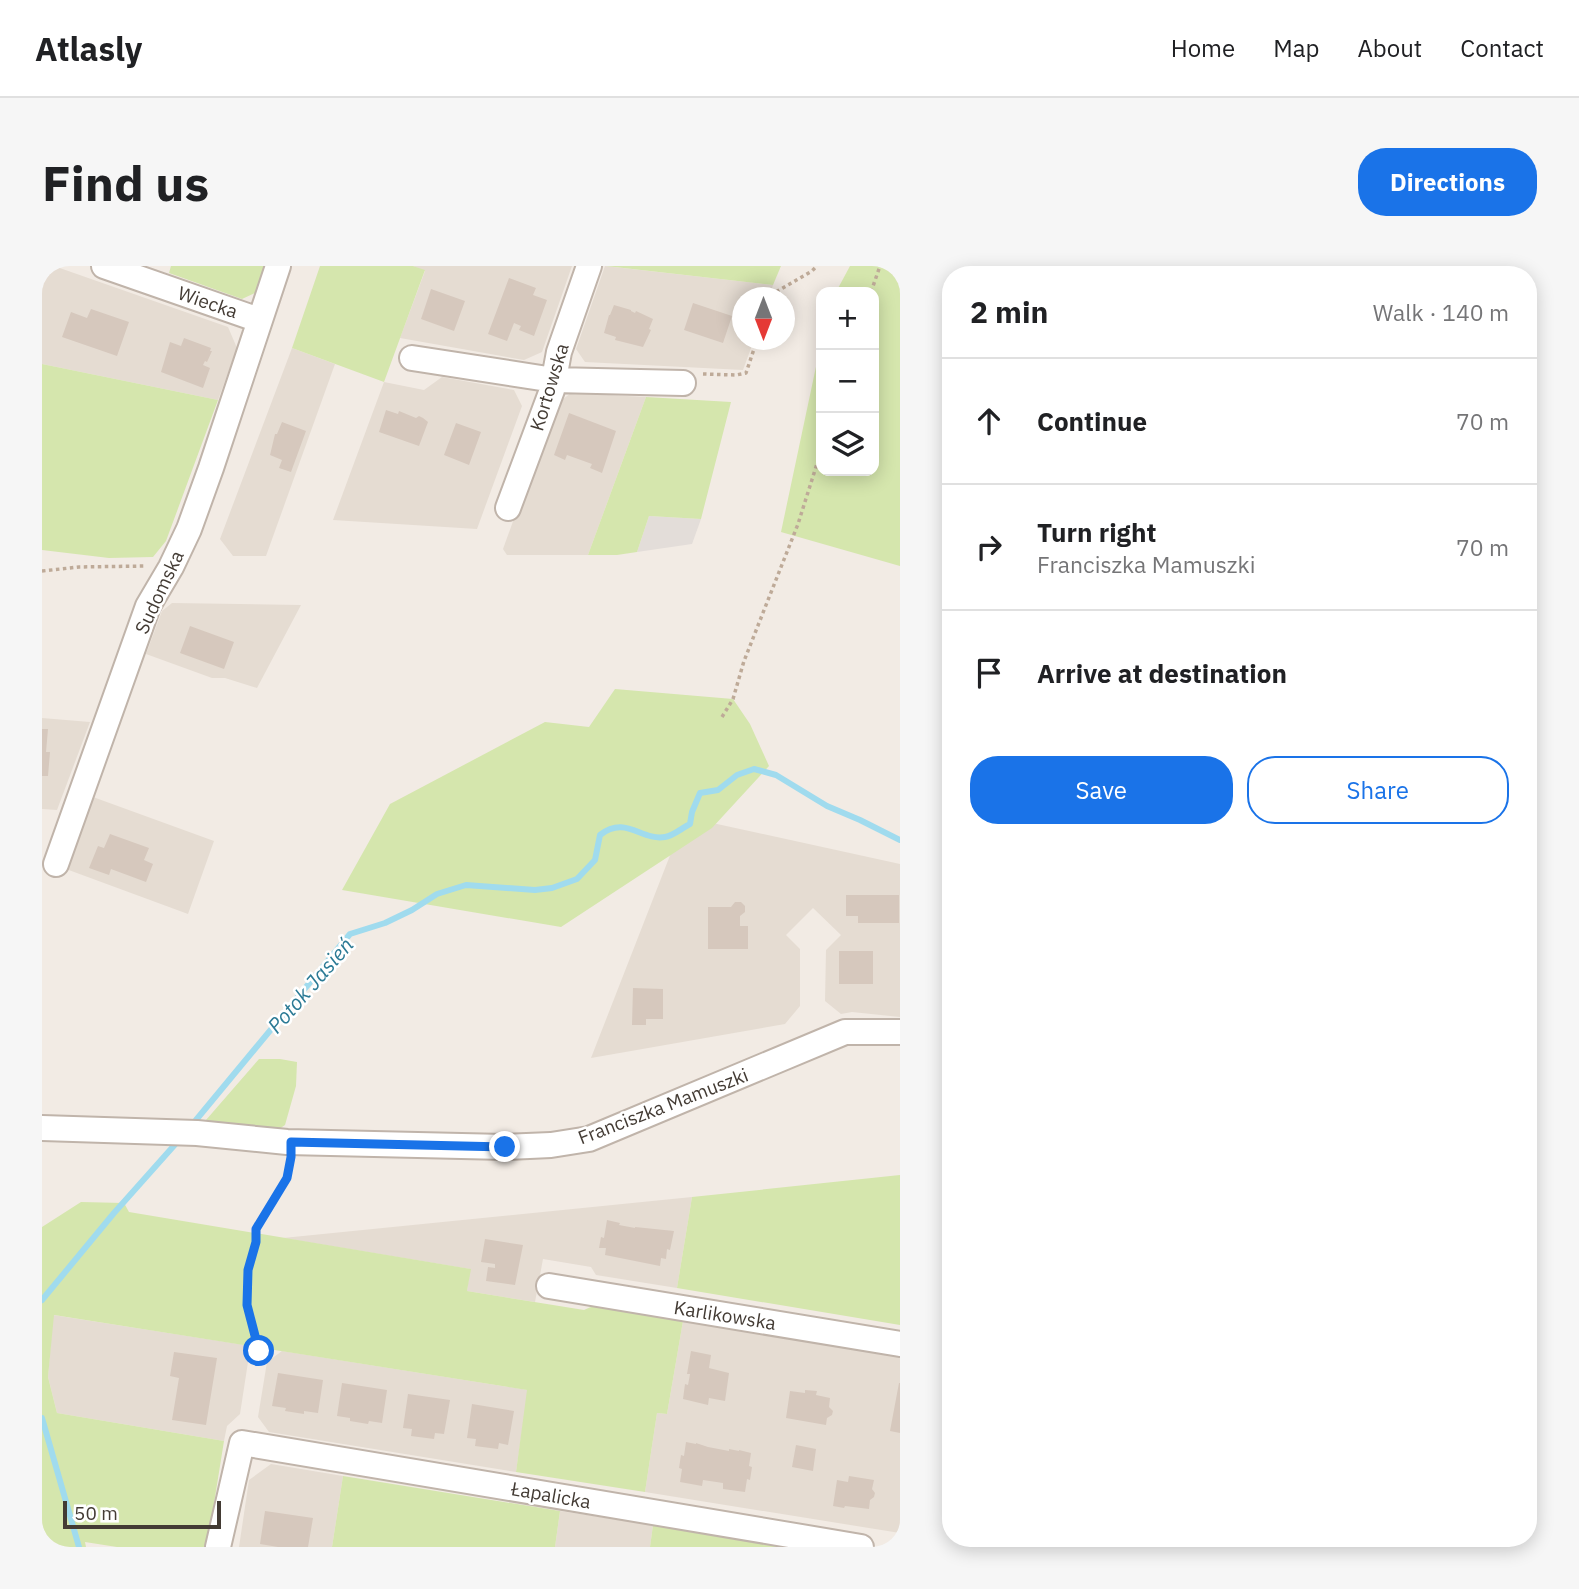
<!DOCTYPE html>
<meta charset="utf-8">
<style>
body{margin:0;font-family:"IBM Plex Sans",sans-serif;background:#f6f6f6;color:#202124}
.controls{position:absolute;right:21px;top:21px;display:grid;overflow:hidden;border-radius:14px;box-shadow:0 4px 18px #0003}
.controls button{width:63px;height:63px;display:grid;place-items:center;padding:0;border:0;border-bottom:2px solid #e0e0e0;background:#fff;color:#202124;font:35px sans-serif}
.compass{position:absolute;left:690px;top:21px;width:63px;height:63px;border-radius:50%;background:#fff;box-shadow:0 4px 18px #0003;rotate:180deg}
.scale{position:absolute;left:21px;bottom:18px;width:158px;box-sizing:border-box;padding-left:7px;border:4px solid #433b34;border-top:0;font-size:19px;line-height:24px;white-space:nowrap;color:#433b34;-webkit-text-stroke:5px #fff;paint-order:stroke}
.stop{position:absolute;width:21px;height:21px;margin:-16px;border:5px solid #1a73e8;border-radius:50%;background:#fff}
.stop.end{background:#1a73e8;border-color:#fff;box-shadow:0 2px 7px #0008}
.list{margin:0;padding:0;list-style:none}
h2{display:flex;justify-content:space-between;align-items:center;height:91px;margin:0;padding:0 28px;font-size:30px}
h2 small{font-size:23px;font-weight:400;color:#757577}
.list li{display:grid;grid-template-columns:46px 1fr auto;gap:21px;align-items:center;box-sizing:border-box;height:126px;padding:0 28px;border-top:2px solid #e0e0e0}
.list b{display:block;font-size:26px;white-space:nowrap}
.list p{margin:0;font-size:23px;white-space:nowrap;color:#757577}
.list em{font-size:23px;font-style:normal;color:#757577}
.actions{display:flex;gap:14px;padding:21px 28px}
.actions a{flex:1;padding:16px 0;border:2px solid #1a73e8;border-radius:28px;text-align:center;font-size:24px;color:#1a73e8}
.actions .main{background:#1a73e8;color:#fff}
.icon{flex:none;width:38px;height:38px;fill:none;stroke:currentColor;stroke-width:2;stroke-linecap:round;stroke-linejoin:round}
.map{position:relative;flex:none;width:858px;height:1281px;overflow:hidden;border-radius:28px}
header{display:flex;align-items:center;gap:42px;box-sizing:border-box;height:98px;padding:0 35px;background:#fff;border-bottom:2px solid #e0e0e0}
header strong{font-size:33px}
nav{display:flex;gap:38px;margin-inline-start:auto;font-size:24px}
.intro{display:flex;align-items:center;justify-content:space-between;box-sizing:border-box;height:168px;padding:0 42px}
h1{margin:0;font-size:49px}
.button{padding:18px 32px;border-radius:28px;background:#1a73e8;color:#fff;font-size:24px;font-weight:700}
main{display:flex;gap:42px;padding:0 42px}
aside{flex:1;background:#fff;border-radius:28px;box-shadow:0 4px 18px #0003}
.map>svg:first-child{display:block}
.residential{fill:#e5dcd2}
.industrial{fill:#e3ddd9}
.green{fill:#d5e6ad}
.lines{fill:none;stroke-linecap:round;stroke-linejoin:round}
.stream{stroke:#a0dbee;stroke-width:6}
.building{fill:#d6c8bd}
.minor-casing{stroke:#c0b4aa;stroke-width:28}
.path{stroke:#beaa98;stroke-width:3.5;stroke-dasharray:3.5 3.5;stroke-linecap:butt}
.minor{stroke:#fff;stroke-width:24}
.route{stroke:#1a73e8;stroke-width:9}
.labels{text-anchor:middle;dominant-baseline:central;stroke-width:5;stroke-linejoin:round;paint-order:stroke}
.street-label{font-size:19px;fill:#433b34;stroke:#fff}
.water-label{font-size:21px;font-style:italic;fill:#2b7a95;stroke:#fff}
</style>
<header>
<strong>Atlasly</strong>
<nav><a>Home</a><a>Map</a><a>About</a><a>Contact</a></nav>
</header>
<div class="intro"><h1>Find us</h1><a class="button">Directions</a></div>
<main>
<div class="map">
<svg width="858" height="1281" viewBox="0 0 858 1281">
<rect width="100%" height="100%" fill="#f2ebe4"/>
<path class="residential" d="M0,0h12l174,61 9,21 -19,52 -176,-36z
M371,0h159l-30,86 -18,8 -124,-22 25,-67z
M563,0l168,19 -4,12 -26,1v42h11l-11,30 -158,-8 -9,-13z
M250,82l43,16 -69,192h-33l-13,-17z
M400,111l72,13 8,16 -45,123 -144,-9 51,-138 40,8z
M529,127l75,4 -58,158h-81l-4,-6 52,-144z
M130,337l129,2 -44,83 -32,-10h-13l-66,-24 16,-43z
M0,452l48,4 -33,88 -15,-1z
M51,531l121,44 -26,73 -122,-45z
M643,551l215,47v153l-48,-5 -11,2 -16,-13 1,-51 15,-15 -28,-27 -27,27 14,14v57l-15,18 -194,34z
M650,931l-15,91 -81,-13 -5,-8 -48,-8 -8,43 -68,-11 3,-22 -187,-31z
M11,1049l192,30 3,17 -8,52 -13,12 -3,15 -167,-28 -9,-36z
M641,1055l217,36v176l-255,-41 12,-79 10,1z
M240,1085l246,39 -12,82 -247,-40 -11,-15 9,-55z
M229,1198l72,12 -11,71h-93l10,-67z
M518,1245l93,14 -3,22h-95z"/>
<path class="industrial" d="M607,250l52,3 -9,25 -55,8z"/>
<path class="green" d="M129,0h96l-8,25 -17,8 -73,-26z
M278,0h93l12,4 -41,112 -92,-34z
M564,0h175l-8,19z
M808,0h50v300l-119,-34 40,-189v128h53v-179h-38z
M0,98l176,36 -52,141 -13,16 -44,1 -67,-8z
M604,131l85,5 -30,117 -52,-3 -12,36 -20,3h-29z
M573,423l118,10 17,25 19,42 -57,62 -151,99 -219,-37 48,-86 155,-82 44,5z
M217,793h21l17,3 -1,24 -11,39 -9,6 -65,-6 -5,-5z
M858,909v150l-223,-37 15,-91z
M39,936l43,1 5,9 342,57 -4,22 117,19 9,-4 90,15 -16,93 -10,-1 -12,79 -129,-20 11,-82 -473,-75 -6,62 9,36 167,28 -17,106h-90l-32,-5 1,5h-44v-320z
M301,1210l217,35 -5,36h-223z
M611,1259l135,22h-138z"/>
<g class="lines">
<path class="stream" d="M154,854l154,-186 35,-11 27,-13 25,-16 29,-9 69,5 17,-2 25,-9 18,-19 5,-25c26,-20 41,6 65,2 8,-1 17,-9 25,-13l2,-12 8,-19 18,-3 19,-15 17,-6 22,6 51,31 33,14 40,20
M0,1034l72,-87 65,-73
M0,1152l37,129"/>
</g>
<path class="building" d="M467,12l27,10 -3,7 14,5 -13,36 -15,-6 2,-4 -7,-3 -7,18 -19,-7z
M389,23l34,12 -11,30 -33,-12z
M651,37l39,13 -9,27 -39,-13z
M572,39l17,5v1l4,2 1,-2 17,8 -4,10 2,1 -8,17 -28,-7 1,-3 -12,-4 5,-18h1z
M49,43l38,13 -12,34 -55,-19 9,-25 16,6z
M142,72l27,10 -1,3h2l-5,11 -2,-1 -2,4 7,3 -7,20 -42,-16 9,-30 11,4z
M344,144l12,4 1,-3 17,7 3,-2 4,2 5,4 -9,24 -40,-14z
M527,147l47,18 -14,42 -12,-5 2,-4 -25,-9 -2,5 -11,-5z
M240,156l24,9 -15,41 -12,-4 3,-8 -12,-5 5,-21h2z
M414,157l25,9 -12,33 -25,-10z
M148,360l44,16 -10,27 -44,-16z
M0,463h6l-2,23h4l-2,24h-6z
M68,568l39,14 -5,12 9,4 -7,18 -35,-13 -2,6 -20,-7 9,-22 6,2z
M804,629h53v28h-41v-7h-12z
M693,636h6l4,4v6l-5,4v10h8v23h-40v-42h23z
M797,685h34v33h-34z
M591,722l30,1v30h-17v6h-14z
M565,954l13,3 -1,2 16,3v-1l39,4 -4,19 -3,-1 -1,10 -5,-1 -1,8 -55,-11 1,-7h-7l2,-11 3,1z
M443,973l38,6 -8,40 -29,-4 2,-14 7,1v-4l-14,-2z
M649,1085l20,4 -2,13 20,5 -4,28 -16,-3 -1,7 -25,-6 2,-15 3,1 2,-11h-3z
M132,1086l43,6 -11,67 -34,-5 7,-42 -9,-2z
M236,1107l45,7 -5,33 -14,-2v3l-19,-3 1,-3 -14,-2z
M300,1117l45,7 -5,33 -13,-2 -1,3 -18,-3v-3l-13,-2z
M857,1117h1v50l-10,-2z
M763,1124l12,1 -1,4 14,3 -1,9 4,4 -1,4 -5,3 -1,7 -40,-7 4,-27 15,2z
M366,1128l42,6 -6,34 -9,-1 -1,6 -23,-3 1,-7 -9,-1z
M430,1138l42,7 -6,34 -9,-2 -1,6 -23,-3 1,-7 -9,-1z
M644,1176l10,2v-1l12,4 21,4v-2l10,2v-1l12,3 -2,13 3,1 -2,13 -3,-1 -2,13 -22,-3v-6l-20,-3 -1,6 -22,-4 2,-13 -3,-1 2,-13 3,1z
M754,1179l20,4 -3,22 -21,-4z
M807,1210l25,4 -2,9 3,4 -1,4 -4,3 -1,9 -24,-3 -1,2 -11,-2 4,-26 11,2z
M223,1245l48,7 -5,29h-30l-18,-3z"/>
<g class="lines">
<defs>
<path id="minor" d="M62,0l155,54
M370,92l142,22 129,3
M466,242l44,-118 7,-38 30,-86
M14,598l92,-258 23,-39 18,-38 22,-61 67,-202
M0,862l155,5 90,9 218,5 46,-2 38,-6 256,-107h55
M507,1020l351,58
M176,1281l24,-104 619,104"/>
</defs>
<use href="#minor" class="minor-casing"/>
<path class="path" d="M829,26l9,-26
M731,32l3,-6 36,-21 5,-5
M661,108l33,1 10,-2 11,-33
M0,305l37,-4 66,-1
M680,451l11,-18 11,-38 54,-137 23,-73
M217,1085l-12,-46 1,-35 8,-28v-13l31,-51 2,-13"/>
<use href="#minor" class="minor"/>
</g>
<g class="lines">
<path class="route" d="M217,1085l-12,-46 1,-35 8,-28v-13l31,-51 4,-21v-15l214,5"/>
</g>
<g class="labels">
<g class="street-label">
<text transform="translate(166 36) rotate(19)">Wiecka</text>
<text transform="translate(507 121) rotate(-73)">Kortowska</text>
<text transform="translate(117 326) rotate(-65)">Sudomska</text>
<text transform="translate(621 840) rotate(-21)">Franciszka Mamuszki</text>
<text transform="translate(683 1049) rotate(9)">Karlikowska</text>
<text transform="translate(509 1229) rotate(10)">Łapalicka</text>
</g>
<g class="water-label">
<text transform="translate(268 719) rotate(-49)">Potok Jasień</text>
</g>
</g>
</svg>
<div class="controls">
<button>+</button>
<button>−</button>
<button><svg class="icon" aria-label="layers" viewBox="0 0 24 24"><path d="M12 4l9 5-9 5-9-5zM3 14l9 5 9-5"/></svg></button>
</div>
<svg class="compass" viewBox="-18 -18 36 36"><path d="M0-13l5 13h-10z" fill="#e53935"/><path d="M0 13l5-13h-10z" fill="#757577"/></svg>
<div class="scale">50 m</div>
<div class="stop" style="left:217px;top:1085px"></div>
<div class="stop end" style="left:463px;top:881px"></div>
</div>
<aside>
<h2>2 min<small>Walk · 140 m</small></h2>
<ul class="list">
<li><svg class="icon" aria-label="ahead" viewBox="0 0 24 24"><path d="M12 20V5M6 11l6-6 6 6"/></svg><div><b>Continue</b></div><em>70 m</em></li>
<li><svg class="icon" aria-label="right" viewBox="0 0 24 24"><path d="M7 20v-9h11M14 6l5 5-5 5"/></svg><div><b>Turn right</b><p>Franciszka Mamuszki</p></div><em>70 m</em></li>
<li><svg class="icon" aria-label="arrive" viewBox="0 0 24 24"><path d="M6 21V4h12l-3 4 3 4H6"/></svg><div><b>Arrive at destination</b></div></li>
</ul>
<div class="actions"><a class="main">Save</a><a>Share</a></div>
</aside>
</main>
